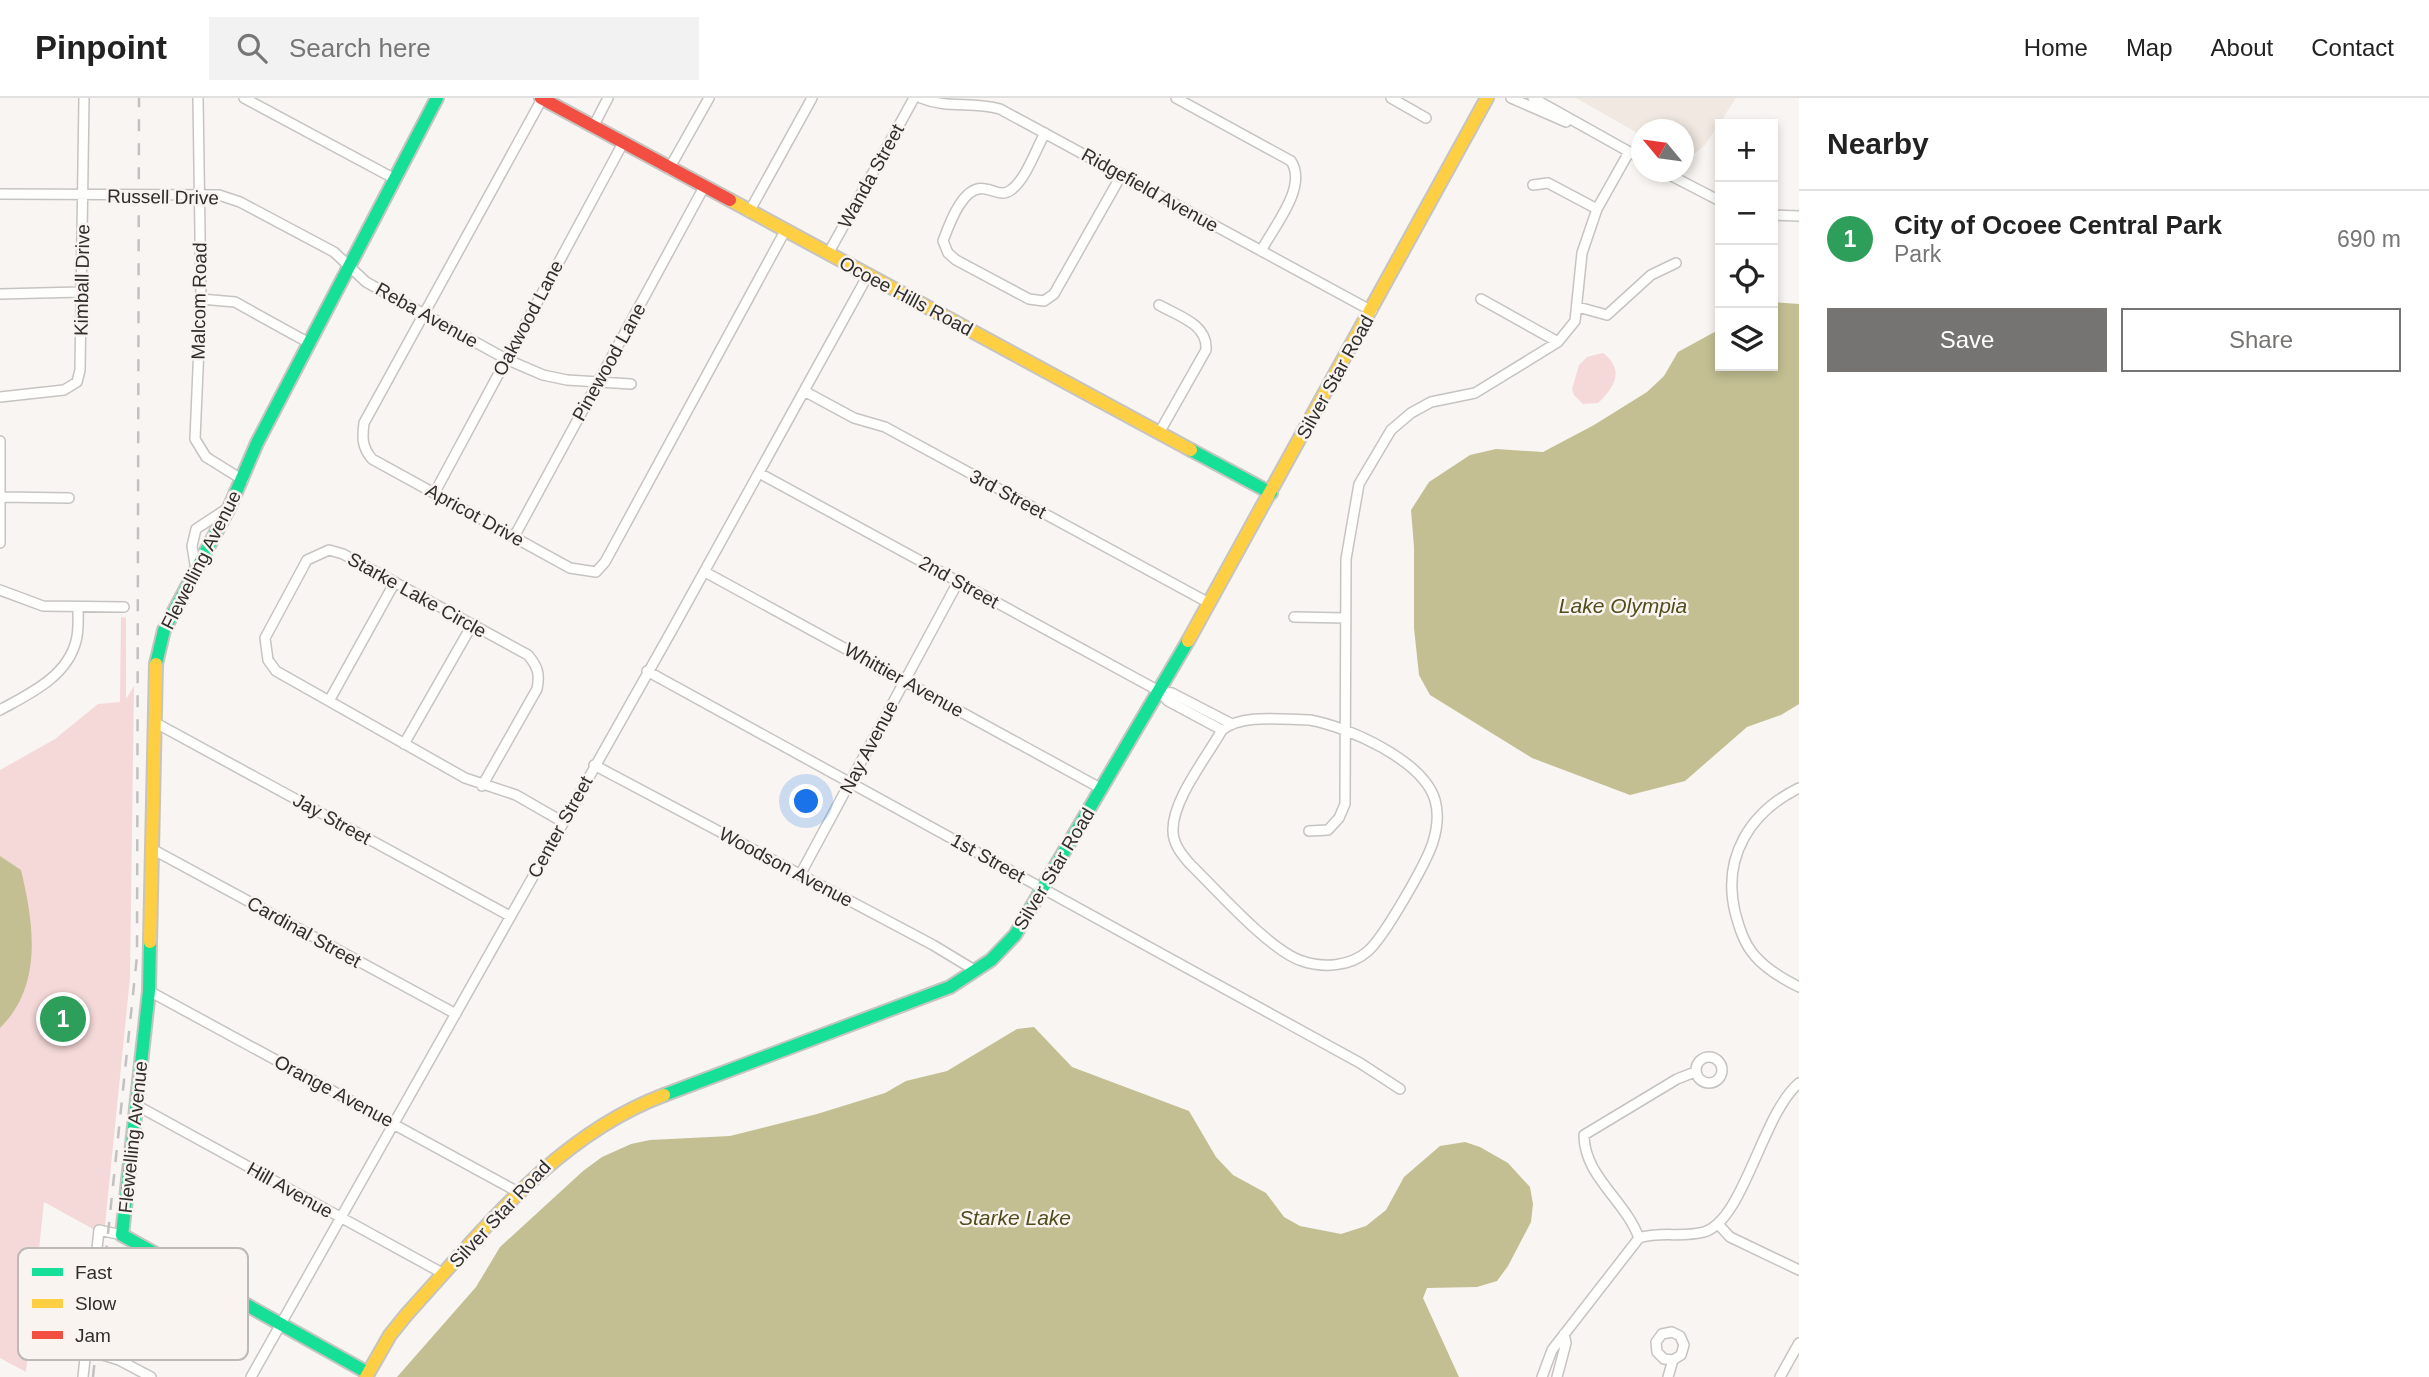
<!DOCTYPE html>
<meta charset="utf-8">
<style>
body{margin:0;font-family:Arial,sans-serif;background:#f2f2f2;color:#222}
.controls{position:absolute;right:21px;top:21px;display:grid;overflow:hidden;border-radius:0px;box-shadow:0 4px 10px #0003}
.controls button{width:63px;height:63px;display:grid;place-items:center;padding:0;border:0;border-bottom:2px solid #e0e0e0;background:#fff;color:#222;font:35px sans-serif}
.compass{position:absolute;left:1631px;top:21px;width:63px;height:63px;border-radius:50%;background:#fff;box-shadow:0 4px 10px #0003;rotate:299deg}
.you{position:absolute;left:807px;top:704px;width:24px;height:24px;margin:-18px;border:5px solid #fff;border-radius:50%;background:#1a73e8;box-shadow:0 0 0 10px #1a73e833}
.badge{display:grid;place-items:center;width:46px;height:46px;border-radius:50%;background:#767472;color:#fff;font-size:23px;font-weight:700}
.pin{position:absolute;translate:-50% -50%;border:4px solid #fff;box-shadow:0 2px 7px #0006}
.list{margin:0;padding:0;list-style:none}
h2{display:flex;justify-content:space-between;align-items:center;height:91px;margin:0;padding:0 28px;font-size:30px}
h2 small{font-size:23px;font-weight:400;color:#767676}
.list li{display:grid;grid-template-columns:46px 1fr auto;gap:21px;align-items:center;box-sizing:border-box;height:98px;padding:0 28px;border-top:2px solid #e0e0e0}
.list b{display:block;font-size:26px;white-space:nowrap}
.list p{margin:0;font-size:23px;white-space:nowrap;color:#767676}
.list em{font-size:23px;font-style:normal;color:#767676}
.actions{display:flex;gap:14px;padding:21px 28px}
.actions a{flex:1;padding:16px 0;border:2px solid #767472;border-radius:0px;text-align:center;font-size:24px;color:#767472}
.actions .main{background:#767472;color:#fff}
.icon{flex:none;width:38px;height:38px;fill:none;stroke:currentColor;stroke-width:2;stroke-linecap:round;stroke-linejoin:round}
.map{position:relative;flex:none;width:1799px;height:1279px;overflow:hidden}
header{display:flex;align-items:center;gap:42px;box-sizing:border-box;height:98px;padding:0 35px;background:#fff;border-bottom:2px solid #e0e0e0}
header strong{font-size:33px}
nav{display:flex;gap:38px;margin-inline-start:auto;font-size:24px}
.search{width:490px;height:63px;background:#f2f2f2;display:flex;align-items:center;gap:18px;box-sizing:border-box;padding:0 24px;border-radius:0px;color:#767676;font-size:26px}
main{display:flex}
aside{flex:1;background:#fff}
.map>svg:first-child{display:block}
.built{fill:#f0e8e1}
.green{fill:#f5d9d8}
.water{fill:#c3bf92}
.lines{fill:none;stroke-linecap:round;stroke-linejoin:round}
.street-casing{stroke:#c6c4c1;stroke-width:12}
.fast-casing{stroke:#c6c4c1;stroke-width:16}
.slow-casing{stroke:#c6c4c1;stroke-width:16}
.jam-casing{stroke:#c6c4c1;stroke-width:16}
.street{stroke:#fefefd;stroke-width:9}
.fast{stroke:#16e098;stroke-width:12}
.slow{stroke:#ffcf43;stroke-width:12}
.jam{stroke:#f24e42;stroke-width:12}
.rail{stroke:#c2c1c1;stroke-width:2.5;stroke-dasharray:12 12;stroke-linecap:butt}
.labels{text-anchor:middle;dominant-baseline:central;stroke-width:5;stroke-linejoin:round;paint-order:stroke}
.street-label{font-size:19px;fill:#302e2d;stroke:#faf4f0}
.water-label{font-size:21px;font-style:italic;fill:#504c1b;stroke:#faf4f0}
.key{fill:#faf4f0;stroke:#bdb9b6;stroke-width:2}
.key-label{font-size:19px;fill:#302e2d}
</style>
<header>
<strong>Pinpoint</strong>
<div class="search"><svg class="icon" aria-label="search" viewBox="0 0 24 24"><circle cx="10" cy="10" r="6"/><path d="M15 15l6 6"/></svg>Search here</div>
<nav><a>Home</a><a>Map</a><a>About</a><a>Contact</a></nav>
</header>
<main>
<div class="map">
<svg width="1799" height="1279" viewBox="0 0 1799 1279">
<rect width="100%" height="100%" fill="#f8f5f2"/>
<path class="built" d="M1576,0h160l-31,47 -19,15 -2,-2v-28h-42l-1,5z"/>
<path class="green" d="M1603,255c22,17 12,34 -5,50l-15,1 -9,-9 -2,-6 7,-24 8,-8z
M121,519l5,1v81l8,-13 -4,292 -26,257 -60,-33 -18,170 -26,-14v-588l55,-31 43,-35 22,-2z"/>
<path class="water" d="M1773,204l26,2v400l-18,11 -34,12 -62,54 -55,14 -98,-37 -102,-63 -11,-20 -5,-47v-81l-3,-37 18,-28 41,-27 26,-6 47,3 51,-27 53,-33 17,-16 14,-24 42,-23v37h53z
M0,758l21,14c13,54 22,116 -21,158z
M1034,929l38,40 117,44 27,46 17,18 33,18 18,24 16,9 41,8 25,-8 20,-16 18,-33 36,-31 25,-4 15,5 28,16 22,24 3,17 -2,18 -23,44 -11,15 -20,6 -50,1 -4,10 36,79h-1062l79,-90 24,-40 83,-76 19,-14 29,-13 19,-4 80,-4 87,-22 68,-21 21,-12 41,-10 70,-42z"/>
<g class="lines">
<defs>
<path id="street" d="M198,0l3,201 -6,140 11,18 37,23
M244,0l151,81
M921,0c27,11 51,3 79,11l372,202
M1176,0l115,63c17,26 -17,65 -30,90
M1391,0l35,20
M1511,0l55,24
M1533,0l109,61
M542,1l-178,324c-2,15 -2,24 8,36l198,109 26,4 9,-10 180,-331
M593,29l15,-29
M1045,35c-9,16 -19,46 -34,57 -10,7 -16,0 -26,-1 -22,-5 -36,36 -42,52l5,12 8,7 73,39 15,2 10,-7 68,-120
M669,71l40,-71
M1664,74l56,29
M1533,87l15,-2 49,26
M0,96l219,1 21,7 94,50 32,30 140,77 37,16 24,5 64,4
M749,114l63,-114
M1773,117l26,1
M828,156l86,-156
M0,196l80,-2
M201,201l34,3 74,41
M1481,201l77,43
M1159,207c19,11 49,19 47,45l-47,83
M1578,209l29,8 44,-40 25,-12
M804,293l50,27 31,9 324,176
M0,299l64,-7 13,-8 3,-12 4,-272
M0,343v102
M759,375l400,218 9,10 54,29
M435,394l188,-349
M2,399l67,1
M514,439l190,-350
M196,472l-4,-24 4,-17 32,-21
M705,474l397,217
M0,492l43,16 81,1
M1294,519l52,1
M647,573l713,392 40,26
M1159,593l13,2 58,30
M329,603l66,-119
M0,612c29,-16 67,-33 76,-69 3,-10 2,-23 2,-33
M1310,622c38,7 113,40 125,80 4,14 2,29 -2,42 -7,22 -49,95 -65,109 -18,16 -45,17 -66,10 -33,-11 -85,-71 -112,-97 -8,-9 -17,-20 -17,-33 -1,-31 34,-74 49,-101 21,-17 62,-10 88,-10z
M154,624l356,194
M404,646l68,-119
M594,667l339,180 43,26
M482,688l55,-97c3,-15 1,-22 -9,-34l-185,-101 -14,-4 -22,10 -42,78 3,22 8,11 189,107 51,17 47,27
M1799,690c-49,24 -77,69 -64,124 4,15 9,32 20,44 12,14 28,23 44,31
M1309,733l19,-1 11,-12 6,-14 1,-245 13,-75 32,-54 20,-17 20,-11 44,-9 83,-51 17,-21 7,-68 15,-44 32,-57
M152,751l304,165
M800,777l158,-293
M149,893l369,201
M1696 972a13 13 0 1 1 26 0a13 13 0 1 1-26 0Z
M136,1007l308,169
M1718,1126l12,13 69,33
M1639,1140c-14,-38 -55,-62 -55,-103l93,-56 18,-7
M86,1252l33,10 32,17
M83,1279l16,-147 23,5
M251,1279l421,-747 196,-355
M1542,1279l10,-27 87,-112c21,-7 43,0 65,-6 40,-12 58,-118 95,-149
M1557,1279l9,-34 -2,-9
M1668,1279l5,-17 8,-5 3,-10 -4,-9 -8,-4 -10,2 -6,8 1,10 7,7 9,1
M1780,1279l19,-34"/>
<path id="fast" d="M1191,352l80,43
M156,566l8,-34 66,-124 27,-63 180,-345
M150,844l-1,49 -27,244 246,138
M664,997l286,-108 41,-27 24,-25 173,-294"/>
<path id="slow" d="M730,102l461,250
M1188,543l299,-543
M150,844l6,-278
M366,1279l24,-42 17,-21c76,-83 148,-178 257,-219"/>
<path id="jam" d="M541,0l189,102"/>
</defs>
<use href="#street" class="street-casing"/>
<use href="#fast" class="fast-casing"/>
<use href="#slow" class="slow-casing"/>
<use href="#jam" class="jam-casing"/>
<use href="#street" class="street"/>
<use href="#fast" class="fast"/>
<use href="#slow" class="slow"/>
<use href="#jam" class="jam"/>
<path class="rail" d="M93,1279l44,-421 2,-858"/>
</g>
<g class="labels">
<g class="street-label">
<text transform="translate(871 78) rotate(-61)">Wanda Street</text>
<text transform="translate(1150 92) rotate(29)">Ridgefield Avenue</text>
<text transform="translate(163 99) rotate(1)">Russell Drive</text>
<text transform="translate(82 182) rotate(-89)">Kimball Drive</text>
<text transform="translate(906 198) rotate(28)">Ocoee Hills Road</text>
<text transform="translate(199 203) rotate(-89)">Malcom Road</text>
<text transform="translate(427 217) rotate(29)">Reba Avenue</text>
<text transform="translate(528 220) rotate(-62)">Oakwood Lane</text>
<text transform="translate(609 264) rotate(-61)">Pinewood Lane</text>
<text transform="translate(1335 279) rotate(-61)">Silver Star Road</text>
<text transform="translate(1008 396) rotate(28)">3rd Street</text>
<text transform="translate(475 417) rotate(29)">Apricot Drive</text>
<text transform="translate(201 462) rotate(-63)">Flewelling Avenue</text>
<text transform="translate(959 484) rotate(29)">2nd Street</text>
<text transform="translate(417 497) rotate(29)">Starke Lake Circle</text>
<text transform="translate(904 582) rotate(29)">Whittier Avenue</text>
<text transform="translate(869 649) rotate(-62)">Nay Avenue</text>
<text transform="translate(332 721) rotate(29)">Jay Street</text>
<text transform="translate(560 729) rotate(-61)">Center Street</text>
<text transform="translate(988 760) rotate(29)">1st Street</text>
<text transform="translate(786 769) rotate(28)">Woodson Avenue</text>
<text transform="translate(1054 771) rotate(-59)">Silver Star Road</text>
<text transform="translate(304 834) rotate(29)">Cardinal Street</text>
<text transform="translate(334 993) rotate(28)">Orange Avenue</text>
<text transform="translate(133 1039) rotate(-84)">Flewelling Avenue</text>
<text transform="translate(290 1092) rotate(29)">Hill Avenue</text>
<text transform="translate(500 1116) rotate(-47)">Silver Star Road</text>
</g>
<g class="water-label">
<text x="1623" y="507">Lake Olympia</text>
<text x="1015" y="1119">Starke Lake</text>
</g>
</g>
<rect x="18" y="1150" width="230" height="112" rx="10" class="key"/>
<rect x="32" y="1170" width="31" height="8" fill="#16e098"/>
<rect x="32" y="1201" width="31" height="9" fill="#ffcf43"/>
<rect x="32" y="1233" width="31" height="8" fill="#f24e42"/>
<g class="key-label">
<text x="75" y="1181">Fast</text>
<text x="75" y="1212">Slow</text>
<text x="75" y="1244">Jam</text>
</g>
</svg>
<div class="controls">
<button>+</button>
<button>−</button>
<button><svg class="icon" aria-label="locate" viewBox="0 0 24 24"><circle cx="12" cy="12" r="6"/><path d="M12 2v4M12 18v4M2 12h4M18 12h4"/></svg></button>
<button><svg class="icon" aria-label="layers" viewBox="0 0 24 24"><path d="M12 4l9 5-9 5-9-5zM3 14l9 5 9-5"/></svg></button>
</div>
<svg class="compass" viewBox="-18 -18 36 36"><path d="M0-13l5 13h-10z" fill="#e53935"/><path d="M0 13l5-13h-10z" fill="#767676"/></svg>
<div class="you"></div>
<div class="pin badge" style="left:63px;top:921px;background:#2e9e5b">1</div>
</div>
<aside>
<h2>Nearby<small></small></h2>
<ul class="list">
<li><span class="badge" style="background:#2e9e5b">1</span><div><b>City of Ocoee Central Park</b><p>Park</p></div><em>690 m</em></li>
</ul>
<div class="actions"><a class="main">Save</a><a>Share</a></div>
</aside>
</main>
